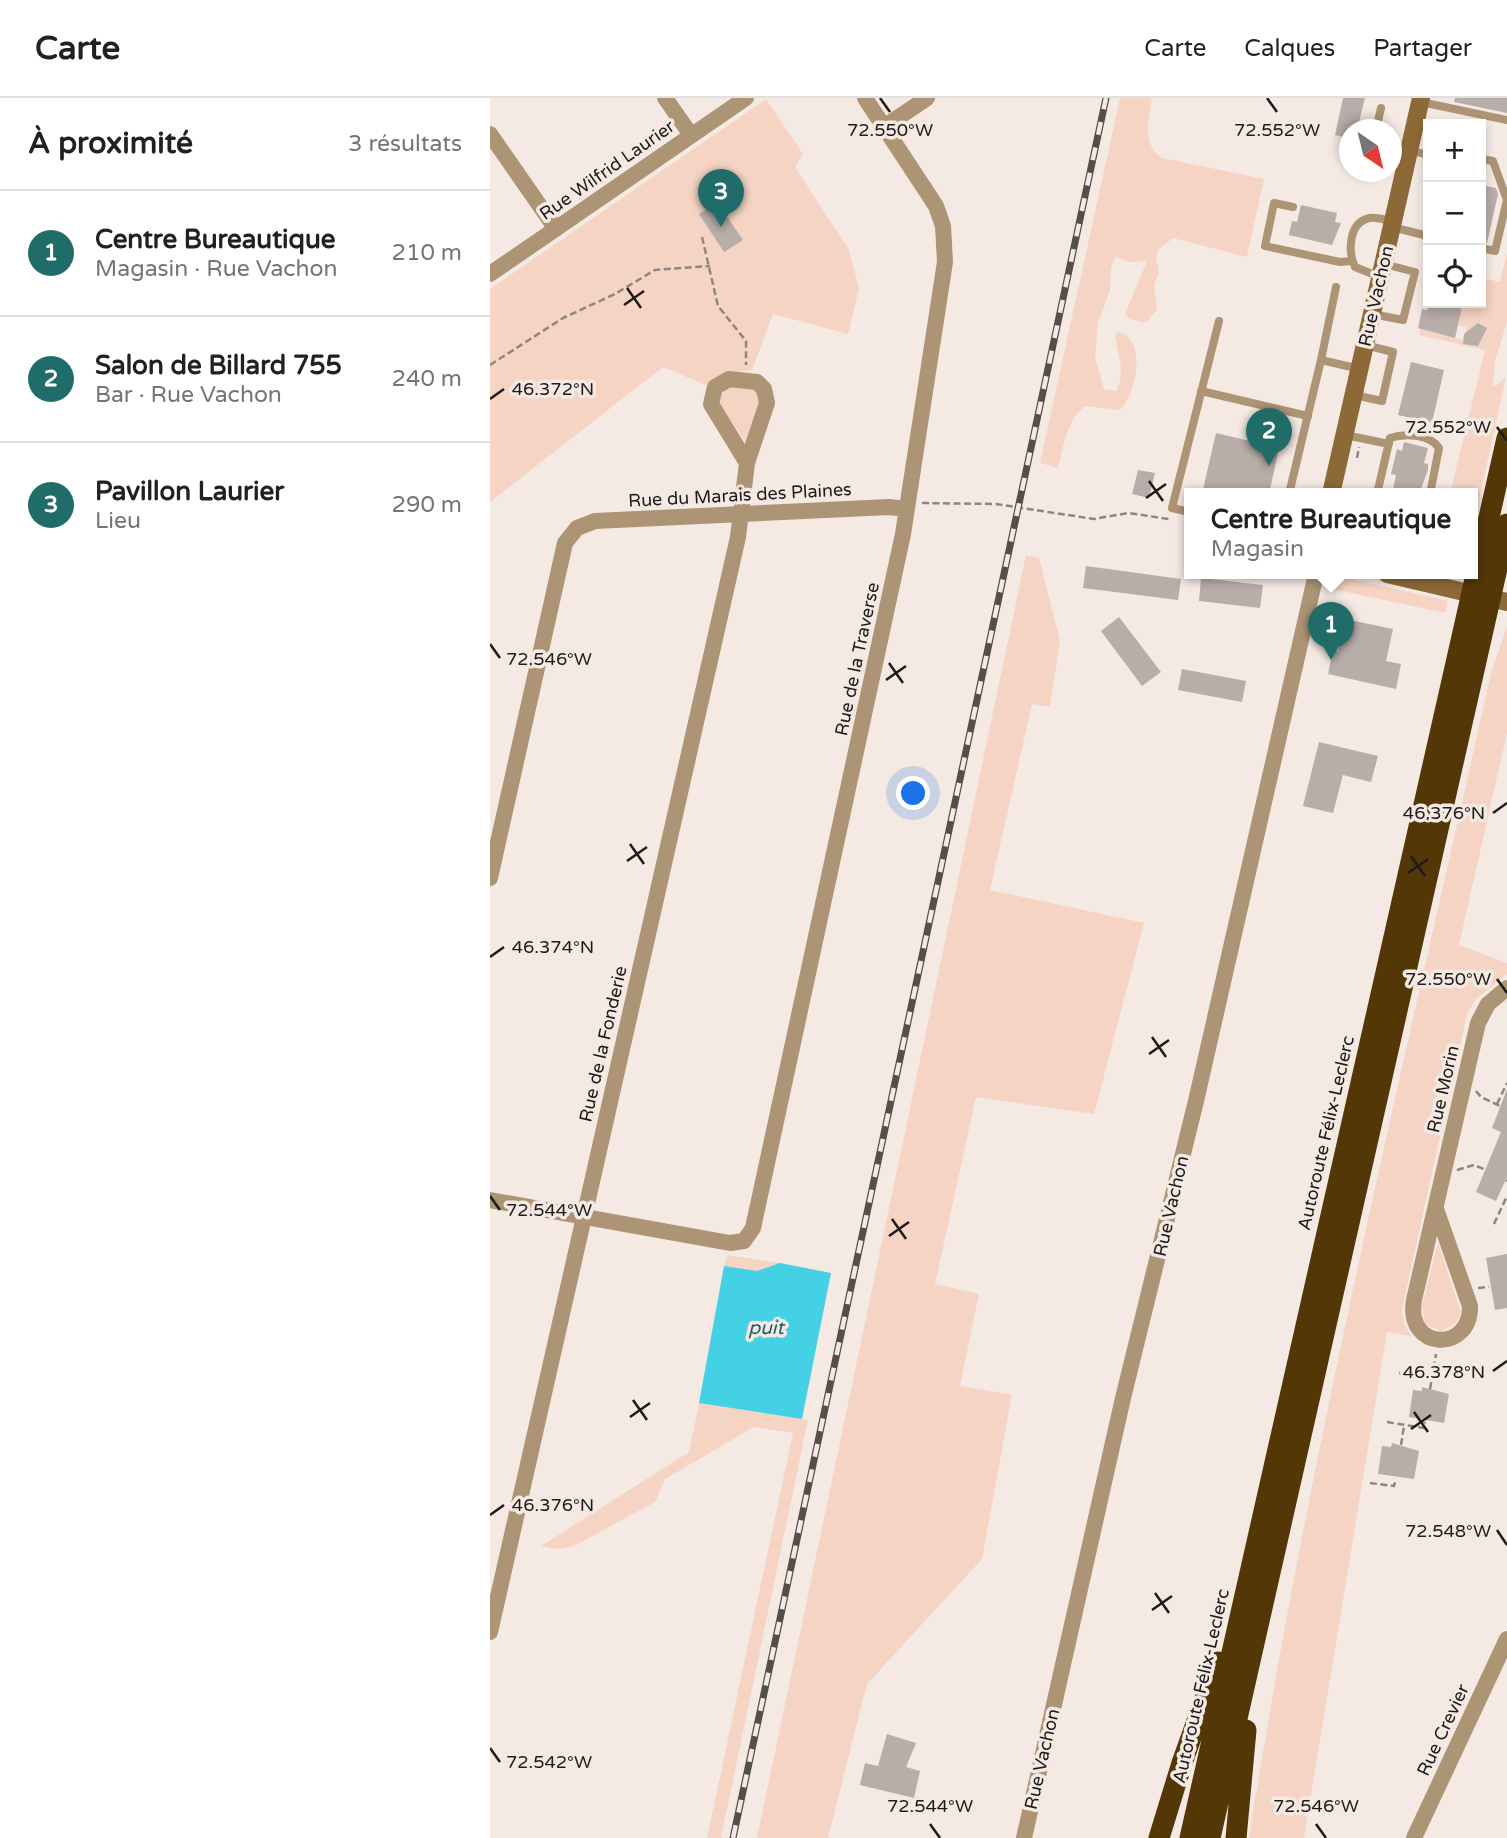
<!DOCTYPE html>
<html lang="fr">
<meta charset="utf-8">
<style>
body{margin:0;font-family:"Varela Round",sans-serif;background:#f2f2f2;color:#202124}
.controls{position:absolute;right:21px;top:21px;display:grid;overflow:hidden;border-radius:0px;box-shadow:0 4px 10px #0003}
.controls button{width:63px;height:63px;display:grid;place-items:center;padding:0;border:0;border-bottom:2px solid #e0e0e0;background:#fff;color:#202124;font:35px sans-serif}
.compass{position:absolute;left:849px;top:21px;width:63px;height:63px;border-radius:50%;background:#fff;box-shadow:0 4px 10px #0003;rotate:145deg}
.you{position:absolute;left:424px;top:696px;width:24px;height:24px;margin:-18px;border:5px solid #fff;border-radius:50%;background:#1a73e8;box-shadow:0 0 0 10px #1a73e833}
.badge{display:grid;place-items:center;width:46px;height:46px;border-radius:50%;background:#206c69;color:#fff;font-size:23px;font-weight:700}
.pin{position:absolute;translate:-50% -58px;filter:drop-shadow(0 2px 4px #0008)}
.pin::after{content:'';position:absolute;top:37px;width:24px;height:21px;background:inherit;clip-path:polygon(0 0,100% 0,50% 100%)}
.popup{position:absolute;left:694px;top:390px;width:294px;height:91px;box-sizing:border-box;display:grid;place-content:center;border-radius:0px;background:#fff;filter:drop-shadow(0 2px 5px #0005);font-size:23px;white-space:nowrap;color:#757577}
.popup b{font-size:26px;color:#202124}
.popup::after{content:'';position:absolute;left:50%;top:100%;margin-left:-14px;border:14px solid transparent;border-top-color:#fff}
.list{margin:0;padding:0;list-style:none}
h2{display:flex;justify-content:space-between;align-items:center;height:91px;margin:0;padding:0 28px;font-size:30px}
h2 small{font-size:23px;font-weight:400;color:#757577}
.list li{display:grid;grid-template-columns:46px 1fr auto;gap:21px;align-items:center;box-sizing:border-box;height:126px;padding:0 28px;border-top:2px solid #e0e0e0}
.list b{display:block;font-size:26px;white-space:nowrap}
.list p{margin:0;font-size:23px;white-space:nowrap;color:#757577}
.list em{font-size:23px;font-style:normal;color:#757577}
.icon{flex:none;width:38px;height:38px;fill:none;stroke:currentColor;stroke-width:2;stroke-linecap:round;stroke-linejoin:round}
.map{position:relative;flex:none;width:1017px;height:1740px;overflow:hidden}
header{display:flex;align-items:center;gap:42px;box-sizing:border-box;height:98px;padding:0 35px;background:#fff;border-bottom:2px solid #e0e0e0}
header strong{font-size:33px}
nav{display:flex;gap:38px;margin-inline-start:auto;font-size:24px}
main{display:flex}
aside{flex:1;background:#fff}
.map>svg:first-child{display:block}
.green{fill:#f5d4c4}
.water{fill:#43d1e3}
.building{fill:#b8ada8}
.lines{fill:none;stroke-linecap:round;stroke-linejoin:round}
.path{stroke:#8f8682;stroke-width:2.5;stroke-dasharray:7 3.5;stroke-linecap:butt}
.lane{stroke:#ad9474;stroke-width:8}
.street{stroke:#ad9474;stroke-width:16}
.secondary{stroke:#8d6937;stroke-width:18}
.highway{stroke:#543707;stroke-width:21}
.rail-casing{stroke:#554f4c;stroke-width:7}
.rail{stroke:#f5e9e3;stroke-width:4.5;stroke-dasharray:13;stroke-linecap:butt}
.ticks{fill:none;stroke:#1f1b19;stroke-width:2.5}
.labels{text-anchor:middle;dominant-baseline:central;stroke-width:7;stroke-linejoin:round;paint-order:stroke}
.street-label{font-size:18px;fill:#1f1b19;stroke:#f5e9e3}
.water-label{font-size:19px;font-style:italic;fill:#235c64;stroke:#f5e9e3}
.ticks-label{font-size:18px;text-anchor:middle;fill:#1f1b19;stroke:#f5e9e3;stroke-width:7;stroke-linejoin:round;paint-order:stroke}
</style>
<header>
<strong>Carte</strong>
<nav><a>Carte</a><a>Calques</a><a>Partager</a></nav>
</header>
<main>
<aside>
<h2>À proximité<small>3 résultats</small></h2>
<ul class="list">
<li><span class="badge">1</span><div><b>Centre Bureautique</b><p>Magasin · Rue Vachon</p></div><em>210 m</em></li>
<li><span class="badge">2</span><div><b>Salon de Billard 755</b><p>Bar · Rue Vachon</p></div><em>240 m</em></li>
<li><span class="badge">3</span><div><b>Pavillon Laurier</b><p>Lieu</p></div><em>290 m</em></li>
</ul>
</aside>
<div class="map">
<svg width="1017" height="1740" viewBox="0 0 1017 1740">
<rect width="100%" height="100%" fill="#f5e9e3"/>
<path class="green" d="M630,0h32c-3,21 -11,46 10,60l102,21 -17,78 -74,-19 -15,12 -2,7 3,16 -5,12 3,24 -11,14 -16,-4 -5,-5 22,-53 -19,1 -12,-5 -5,10 -1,23 -12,33 -3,34 9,32 12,2c10,-18 2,-36 -1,-55l3,-4c30,7 18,63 2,78l-35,-4c-19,15 -21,39 -27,62l-18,-5z
M276,1l37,55 -8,13 54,83 10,39 -11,45 -75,-20 -21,56 -25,3 -19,13 -45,-19 -173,135v-213z
M1017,155v69l-12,39 -2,26 13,-10 -33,150v-33h-23l35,-144 -66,-15 1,-7 44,12 3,-13 -9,-2 5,-22h18v-25l19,4z
M238,289h21l8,4 3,10 -14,42 -27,-40 2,-10z
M536,457l13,3 21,82 -10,67 -18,-3 -42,186 154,33 -50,191 -118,-17 -41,187 44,10 -19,92 52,9 -30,164 -115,125 -39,154h-71z
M853,479l105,24 -3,12 -117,-25 3,-8z
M1017,529v106l-48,212 48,18v11l-32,26 -8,14 -65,295 2,14 7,13 -24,-4 -83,506h-55c61,-392 156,-777 242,-1165z
M948,1145l23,70 -5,10 -15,8 -16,-7 -3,-18z
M237,1157c19,3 35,5 53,8l-23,8 -33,-5z
M209,1305l109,17 -87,418h-14l86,-405 -39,-6 -89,52 -10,23 -81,44 -18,3 -15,-3 148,-94z"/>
<path class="water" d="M290,1165l51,10 -29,146 -103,-16 25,-137 33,5z"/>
<path class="building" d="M853,0h22l-8,32h-8v8l-14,-3z
M965,0h52v15l-53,-11z
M991,87l15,3 2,6 -11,49 -6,-1z
M227,104l26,38 -19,12 -25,-38z
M811,107l36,8 -2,9 6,1 -9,22 -43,-10 3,-14 5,1z
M939,205h34l-8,35 -37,-10 4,-19 5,1z
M988,225l9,5 -9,18 -15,-2 1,-10z
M921,264l33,8 -12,53 -34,-8z
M726,335l63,15 -10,46h-67z
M914,344l24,6 -4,15 4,1v6l-9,24h-27l4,-19 -5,-1 6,-25 5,2z
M648,372l17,3 -6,25 -17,-4z
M596,468l95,13 -3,21 -95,-12z
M711,480l62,7 -3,23 -61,-7z
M629,519l42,55 -19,14 -41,-55z
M855,521l48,10 -7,32 15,3 -5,25 -68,-15 5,-24 5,1z
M692,571l64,12 -4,21 -64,-12z
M829,644l59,14 -7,26 -28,-7 -10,38 -30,-7z
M1017,991v88l-11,24 -20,-9 25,-60 -9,-4z
M1017,1156v54l-12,2 -9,-52z
M932,1289l27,7 -5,29 -35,-6 4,-27 9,1z
M902,1345l27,8 -5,28 -36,-5 4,-28 9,1z
M397,1636l29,9 -10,24 14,4 -6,27 -54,-13 5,-22 13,3z"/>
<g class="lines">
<path class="path" d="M212,139l16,69 28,35v24
M0,267l73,-47 52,-24 40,-24 55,-4
M867,360l2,-11
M432,405l74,1 98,15 34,-6 41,6
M986,993l5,6 19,9
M1007,1006l10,-21
M967,1072l17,-5 10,4
M1016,1082l1,1
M1004,1126l13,-28
M988,1190l11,-1
M909,1275l33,5
M940,1291l6,-35
M897,1324l37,6 1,-6
M911,1347l3,-19
M880,1385l24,3 2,-7"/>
<path class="lane" d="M931,4l86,18
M886,32l5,-22
M919,52l19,5
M902,54l16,4
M991,61l12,2 14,39 -12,51 -14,-3
M803,109l-19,-4 -9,43 75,16 12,-1
M902,129l36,9
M890,179l-25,-10c-7,-15 -7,-45 15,-49 7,-1 15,2 22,3
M882,216l31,6 12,-48 -31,-8
M831,262l15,-73
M711,293l107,25
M864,297l28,6 11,-49 -28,-7
M855,337l44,9
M799,396l32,-134 39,9
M887,396l13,-56c14,-5 40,-4 49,10l-9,46
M699,414l-17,-4 47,-187"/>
<path class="street" d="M175,0l26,37
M394,29l43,-29
M0,36l66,95
M0,176l256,-176
M0,780l75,-335 12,-15 18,-7 294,-14 18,2
M0,1102l240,43 14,-2 9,-13 150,-694 42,-272 -2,-36 -7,-20 -71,-108
M946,1111l34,97c1,47 -65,45 -56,-6l64,-277 10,-19 19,-16
M0,1534l248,-1095 9,-74 20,-60 -3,-14 -7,-7 -28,-3 -14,8 -4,17 36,59
M534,1740l99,-440 73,-297 120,-527
M924,1740l93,-199"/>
<path class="secondary" d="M841,396l90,-396
M897,476l120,28"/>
<path class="highway" d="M669,1740l23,-75 36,-101
M700,1740l317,-1400
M720,1740l297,-1314
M746,1740l10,-108"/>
<defs>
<path id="rail" d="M243,1740l373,-1740"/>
</defs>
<use href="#rail" class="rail-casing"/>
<use href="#rail" class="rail"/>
</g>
<path class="ticks" d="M390,0l10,14M777,0l10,14M137,190l14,20M134,207l20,-14M0,301l14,-10M1007,329l10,14M659,383l14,20M656,400l20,-14M0,546l10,14M399,565l14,20M396,582l20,-14M1003,715l14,-10M140,746l14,20M921,758l14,20M137,763l20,-14M918,775l20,-14M0,859l14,-10M1007,881l10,14M662,939l14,20M659,956l20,-14M0,1098l10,14M402,1121l14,20M399,1138l20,-14M1003,1273l14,-10M143,1302l14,20M924,1314l14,20M140,1319l20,-14M921,1331l20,-14M0,1417l14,-10M1007,1432l10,15M665,1495l14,20M662,1512l20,-14M0,1650l10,14M440,1726l10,14M826,1726l10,14"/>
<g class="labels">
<g class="street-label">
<text transform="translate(117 72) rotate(-35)">Rue Wilfrid Laurier</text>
<text transform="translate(886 198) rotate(-77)">Rue Vachon</text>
<text transform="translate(250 397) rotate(-3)">Rue du Marais des Plaines</text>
<text transform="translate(367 561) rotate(-78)">Rue de la Traverse</text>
<text transform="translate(113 946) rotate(-77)">Rue de la Fonderie</text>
<text transform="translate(953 991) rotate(-77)">Rue Morin</text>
<text transform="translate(836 1035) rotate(-77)">Autoroute Félix-Leclerc</text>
<text transform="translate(681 1108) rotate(-77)">Rue Vachon</text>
<text transform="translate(711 1588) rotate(-77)">Autoroute Félix-Leclerc</text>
<text transform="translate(953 1632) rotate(-65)">Rue Crevier</text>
<text transform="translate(552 1661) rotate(-77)">Rue Vachon</text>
</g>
<g class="water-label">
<text x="276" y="1230">puit</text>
</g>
</g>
<g class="ticks-label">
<text x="400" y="38">72.550°W</text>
<text x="787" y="38">72.552°W</text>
<text x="63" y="297">46.372°N</text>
<text x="958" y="335">72.552°W</text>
<text x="59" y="567">72.546°W</text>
<text x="954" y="721">46.376°N</text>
<text x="63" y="855">46.374°N</text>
<text x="958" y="887">72.550°W</text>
<text x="59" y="1118">72.544°W</text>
<text x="954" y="1280">46.378°N</text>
<text x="63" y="1413">46.376°N</text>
<text x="958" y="1439">72.548°W</text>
<text x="59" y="1670">72.542°W</text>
<text x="440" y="1714">72.544°W</text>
<text x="826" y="1714">72.546°W</text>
</g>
</svg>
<div class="controls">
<button>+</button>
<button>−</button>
<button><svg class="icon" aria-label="locate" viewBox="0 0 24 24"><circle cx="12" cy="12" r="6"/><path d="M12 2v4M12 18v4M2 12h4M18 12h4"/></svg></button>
</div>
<svg class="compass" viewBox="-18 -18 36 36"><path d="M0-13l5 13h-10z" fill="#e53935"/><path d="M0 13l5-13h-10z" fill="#757577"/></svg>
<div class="you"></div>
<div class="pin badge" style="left:841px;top:562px">1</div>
<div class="popup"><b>Centre Bureautique</b>Magasin</div>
<div class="pin badge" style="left:779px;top:368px">2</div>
<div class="pin badge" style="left:231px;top:129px">3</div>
</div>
</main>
